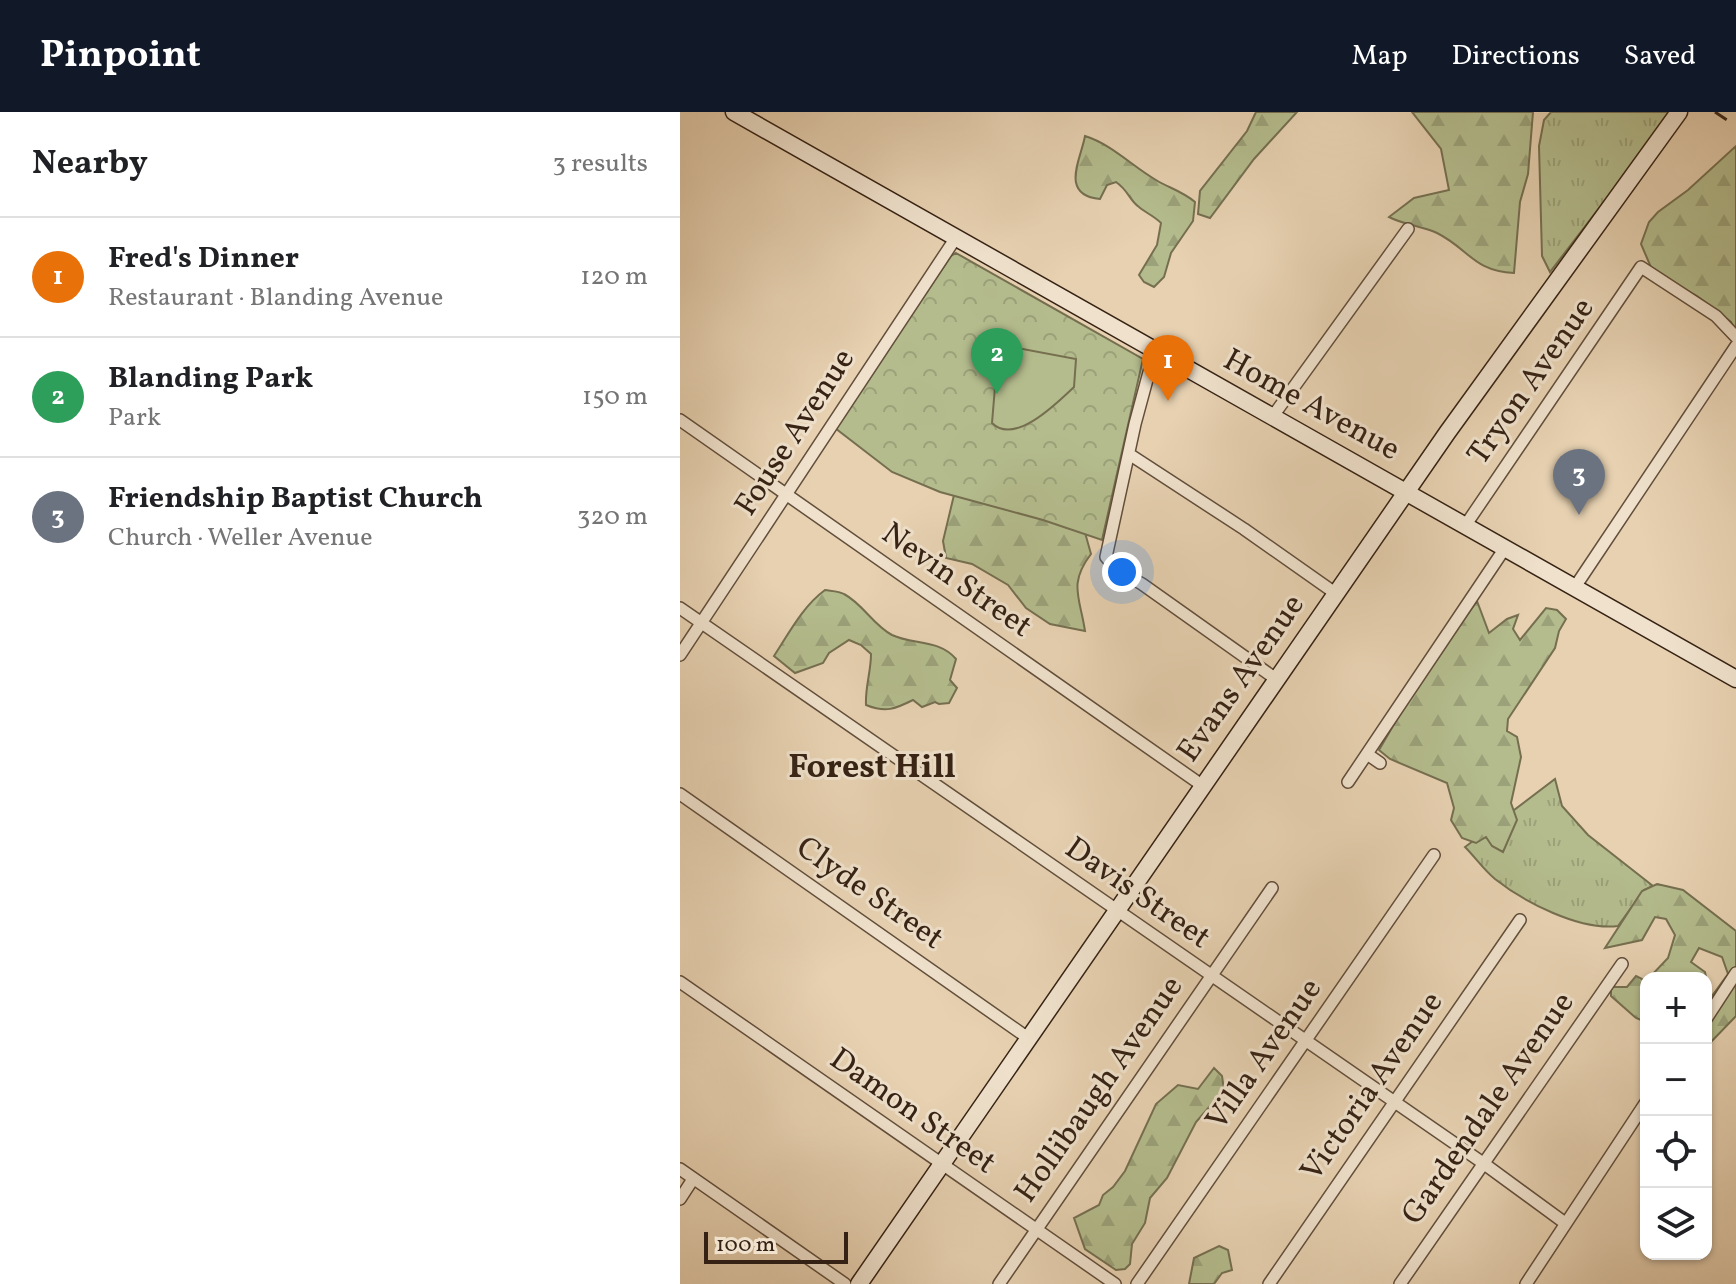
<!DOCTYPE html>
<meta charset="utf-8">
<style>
body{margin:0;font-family:Vollkorn,serif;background:#f6f6f6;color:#202124}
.controls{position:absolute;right:24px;bottom:24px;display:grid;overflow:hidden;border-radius:16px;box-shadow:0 2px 6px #0004}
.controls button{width:72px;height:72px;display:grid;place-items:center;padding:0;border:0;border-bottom:2px solid #e0e0e0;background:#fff;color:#202124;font:40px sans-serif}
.scale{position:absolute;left:24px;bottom:20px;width:144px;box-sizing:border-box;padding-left:8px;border:4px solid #362214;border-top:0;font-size:22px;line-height:28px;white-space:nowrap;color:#362214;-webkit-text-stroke:6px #efe1cc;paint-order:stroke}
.you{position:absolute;left:442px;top:460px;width:28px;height:28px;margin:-20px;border:6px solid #fff;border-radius:50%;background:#1a73e8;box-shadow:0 0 0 12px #1a73e833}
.badge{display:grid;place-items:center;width:52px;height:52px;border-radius:50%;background:#111827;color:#fff;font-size:26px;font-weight:700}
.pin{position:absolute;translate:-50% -66px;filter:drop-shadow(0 2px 4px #0008)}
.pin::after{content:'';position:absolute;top:42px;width:28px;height:24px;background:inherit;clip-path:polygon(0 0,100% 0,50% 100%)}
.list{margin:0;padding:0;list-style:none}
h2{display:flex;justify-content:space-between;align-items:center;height:104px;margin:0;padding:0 32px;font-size:34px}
h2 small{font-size:26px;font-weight:400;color:#757577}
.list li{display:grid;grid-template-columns:52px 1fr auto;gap:24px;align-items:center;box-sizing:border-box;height:120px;padding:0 32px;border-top:2px solid #e0e0e0}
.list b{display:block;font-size:30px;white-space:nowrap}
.list p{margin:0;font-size:26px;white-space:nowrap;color:#757577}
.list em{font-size:26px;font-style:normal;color:#757577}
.icon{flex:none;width:44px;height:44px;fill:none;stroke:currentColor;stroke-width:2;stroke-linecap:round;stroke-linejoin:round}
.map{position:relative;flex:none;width:1056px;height:1172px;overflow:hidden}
header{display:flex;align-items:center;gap:48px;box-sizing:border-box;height:112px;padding:0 40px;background:#111827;color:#fff}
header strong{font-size:38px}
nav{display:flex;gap:44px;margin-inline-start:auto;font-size:28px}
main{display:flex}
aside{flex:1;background:#fff}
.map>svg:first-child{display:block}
.grass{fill:url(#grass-tufts);stroke:#756f50;stroke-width:2}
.forest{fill:url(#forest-firs);stroke:#756f50;stroke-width:2}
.park{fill:url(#park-crowns);stroke:#756f50;stroke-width:2}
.pitch{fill:#b4bc8d;stroke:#756f50;stroke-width:2}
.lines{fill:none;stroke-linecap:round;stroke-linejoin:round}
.street-casing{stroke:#624e3b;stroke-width:14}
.secondary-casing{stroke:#362214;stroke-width:19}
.street{stroke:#efe1cc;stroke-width:11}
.secondary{stroke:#efe1cc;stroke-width:16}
.rail{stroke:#362214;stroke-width:3;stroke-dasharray:14 14;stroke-linecap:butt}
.labels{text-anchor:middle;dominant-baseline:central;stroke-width:6;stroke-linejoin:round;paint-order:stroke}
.street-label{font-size:32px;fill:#362214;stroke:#efe1cc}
.neighbourhood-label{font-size:34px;font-weight:bold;fill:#362214;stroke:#efe1cc}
</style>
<header>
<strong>Pinpoint</strong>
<nav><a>Map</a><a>Directions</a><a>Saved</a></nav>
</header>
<main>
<aside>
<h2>Nearby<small>3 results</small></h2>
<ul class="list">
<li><span class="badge" style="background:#e8710a">1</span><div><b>Fred's Dinner</b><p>Restaurant · Blanding Avenue</p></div><em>120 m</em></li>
<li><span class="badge" style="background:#2e9e5b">2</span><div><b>Blanding Park</b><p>Park</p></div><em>150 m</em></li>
<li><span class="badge" style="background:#6b7280">3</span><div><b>Friendship Baptist Church</b><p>Church · Weller Avenue</p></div><em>320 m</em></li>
</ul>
</aside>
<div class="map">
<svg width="1056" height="1172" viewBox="0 0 1056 1172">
<defs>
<pattern id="grass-tufts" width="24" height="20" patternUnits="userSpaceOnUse" patternTransform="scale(2)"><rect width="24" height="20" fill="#b4bc8d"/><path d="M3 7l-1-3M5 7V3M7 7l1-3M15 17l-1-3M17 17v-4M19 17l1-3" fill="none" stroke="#9ba179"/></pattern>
<pattern id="forest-firs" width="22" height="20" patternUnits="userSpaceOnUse" patternTransform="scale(2)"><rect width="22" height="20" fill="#b4bc8d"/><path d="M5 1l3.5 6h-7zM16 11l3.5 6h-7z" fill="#9ba179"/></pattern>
<pattern id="park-crowns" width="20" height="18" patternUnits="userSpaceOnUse" patternTransform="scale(2)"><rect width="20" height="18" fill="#b4bc8d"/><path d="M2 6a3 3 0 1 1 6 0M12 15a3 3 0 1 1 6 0" fill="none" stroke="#9ba179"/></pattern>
</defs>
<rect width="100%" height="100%" fill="#e7d1b1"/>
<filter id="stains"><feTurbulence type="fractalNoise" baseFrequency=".0025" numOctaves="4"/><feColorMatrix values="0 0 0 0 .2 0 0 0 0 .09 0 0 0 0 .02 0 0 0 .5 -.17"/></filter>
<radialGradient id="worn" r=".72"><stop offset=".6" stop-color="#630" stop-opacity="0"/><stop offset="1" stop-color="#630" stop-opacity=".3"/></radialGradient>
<path class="grass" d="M871,0h122l-123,160 -8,-16 -3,-110 5,-26z
M875,667l7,27 26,29 65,51 -9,4 -26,36c-38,5 -94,-24 -123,-47 -11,-9 -20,-22 -30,-32z"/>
<path class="forest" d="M576,0h41l-43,47 -44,59 -12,-4 2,-23 47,-60z
M732,0h121l-5,62 -8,28 -6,71c-41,-2 -45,-24 -77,-40 -15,-7 -33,-8 -48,-16l25,-19 35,-8 -8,-41z
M405,24c26,8 47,30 71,44 13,8 26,11 39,22l-2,19 -22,32 -7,24 -10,10 -10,-5 -5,-7 18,-30 4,-22c-7,-7 -15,-10 -22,-16 -10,-7 -10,-16 -23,-25l-9,3 -7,14c-41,-4 -19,-40 -15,-63z
M1056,34v187l-5,-11 -34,-26 -44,-24 -12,-28 8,-22 9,-10 30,-22z
M274,383l130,34 7,25c-23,30 -11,43 -6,77l-35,-7 -24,-16 -18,-23 -36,-21 -26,-6 -3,-17z
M145,478c6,1 14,1 19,4 19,10 29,31 48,41 21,10 47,4 64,24l-6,21 7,8 -8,15 -10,1 -4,-2 -13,5 -9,-7c-18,9 -27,13 -47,5 -1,-18 5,-33 5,-51l-10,-9 -12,-5 -20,13 -6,10 -28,10 -21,-17c15,-23 29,-50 51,-66z
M797,489l12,32 18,-14 11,-4 -5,14 7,11 26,-32 11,2 9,9 -7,12 -4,17 -47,71 -1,12 10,6 4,20 -10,46 6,17 -14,32 -11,-6 -6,-9 -10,6 -14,-5 -11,-18 3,-12 -7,-25 -57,-24 -11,-9 35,-60z
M977,772l26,6 53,41v85l-26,27h-4v-39l22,-30 -6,-17 -23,-9 -8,14 14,10 3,15 -2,2v-11h-57l19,-20 7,-23 -9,-16 -11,-2 -13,23 -37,8 37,-57z
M956,864l10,5v41l-10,-4 -25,-22v-9h16z
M534,956l8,8 2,14 -28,32 -29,56 -17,20 -5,25 -13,21 -2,20 -5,5 -9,1 -31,-21 -11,-31 25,-13 4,-10 10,-8 12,-16 31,-67 22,-19 20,4z
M539,1134l9,4 4,20 -10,3 -8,11h-25l5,-26z"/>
<path class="park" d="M276,141l187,106 -41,181 -59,-20 -103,-28 -48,-20 -57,-44 116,-172z"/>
<path class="pitch" d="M327,234l69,13 -2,28c-16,15 -59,59 -82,36l6,-72z"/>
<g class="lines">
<defs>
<path id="street" d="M475,238l-20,74 -29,133 10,12 26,15 134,95
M593,304l135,-187
M0,308l523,366
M449,342l115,75 91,64
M785,414l176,-259 75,49 20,21
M895,475l161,-241
M0,496l803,555 82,60
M0,543l275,-416
M687,642l13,9
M668,670l157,-234
M0,682l348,244
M0,870l435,302
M1026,907l30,-46
M0,1057l165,115
M0,1087l13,-20
M319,1172l273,-396
M457,1172l297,-429
M589,1172l251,-364
M720,1172l222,-320
M846,1172l120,-182"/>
<path id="secondary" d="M54,0l1002,567
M179,1172l588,-851 232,-321"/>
</defs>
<use href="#street" class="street-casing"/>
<use href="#secondary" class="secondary-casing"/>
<use href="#street" class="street"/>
<use href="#secondary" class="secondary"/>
<path class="rail" d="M1035,0l21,14"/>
</g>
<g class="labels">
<g class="street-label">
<text transform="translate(852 270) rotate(-55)">Tryon Avenue</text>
<text transform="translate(631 294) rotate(29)">Home Avenue</text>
<text transform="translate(116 321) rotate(-57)">Fouse Avenue</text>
<text transform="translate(276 469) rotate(35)">Nevin Street</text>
<text transform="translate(562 567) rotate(-55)">Evans Avenue</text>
<text transform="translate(189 782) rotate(35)">Clyde Street</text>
<text transform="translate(457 782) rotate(35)">Davis Street</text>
<text transform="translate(585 943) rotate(-55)">Villa Avenue</text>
<text transform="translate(693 975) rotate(-55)">Victoria Avenue</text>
<text transform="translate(420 978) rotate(-55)">Hollibaugh Avenue</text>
<text transform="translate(809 997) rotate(-55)">Gardendale Avenue</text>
<text transform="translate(232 1000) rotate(35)">Damon Street</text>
</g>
<g class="neighbourhood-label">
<text x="192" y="656">Forest Hill</text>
</g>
</g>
<rect width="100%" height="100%" filter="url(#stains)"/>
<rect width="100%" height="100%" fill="url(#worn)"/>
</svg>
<div class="controls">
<button>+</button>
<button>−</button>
<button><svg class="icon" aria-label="locate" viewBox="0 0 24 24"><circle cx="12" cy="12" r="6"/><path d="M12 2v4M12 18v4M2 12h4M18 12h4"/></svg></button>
<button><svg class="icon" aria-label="layers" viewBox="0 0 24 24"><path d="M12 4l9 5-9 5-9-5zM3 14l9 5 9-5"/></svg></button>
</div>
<div class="scale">100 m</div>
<div class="you"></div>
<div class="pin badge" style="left:488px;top:289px;background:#e8710a">1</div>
<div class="pin badge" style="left:317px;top:282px;background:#2e9e5b">2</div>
<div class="pin badge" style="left:899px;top:403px;background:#6b7280">3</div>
</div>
</main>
